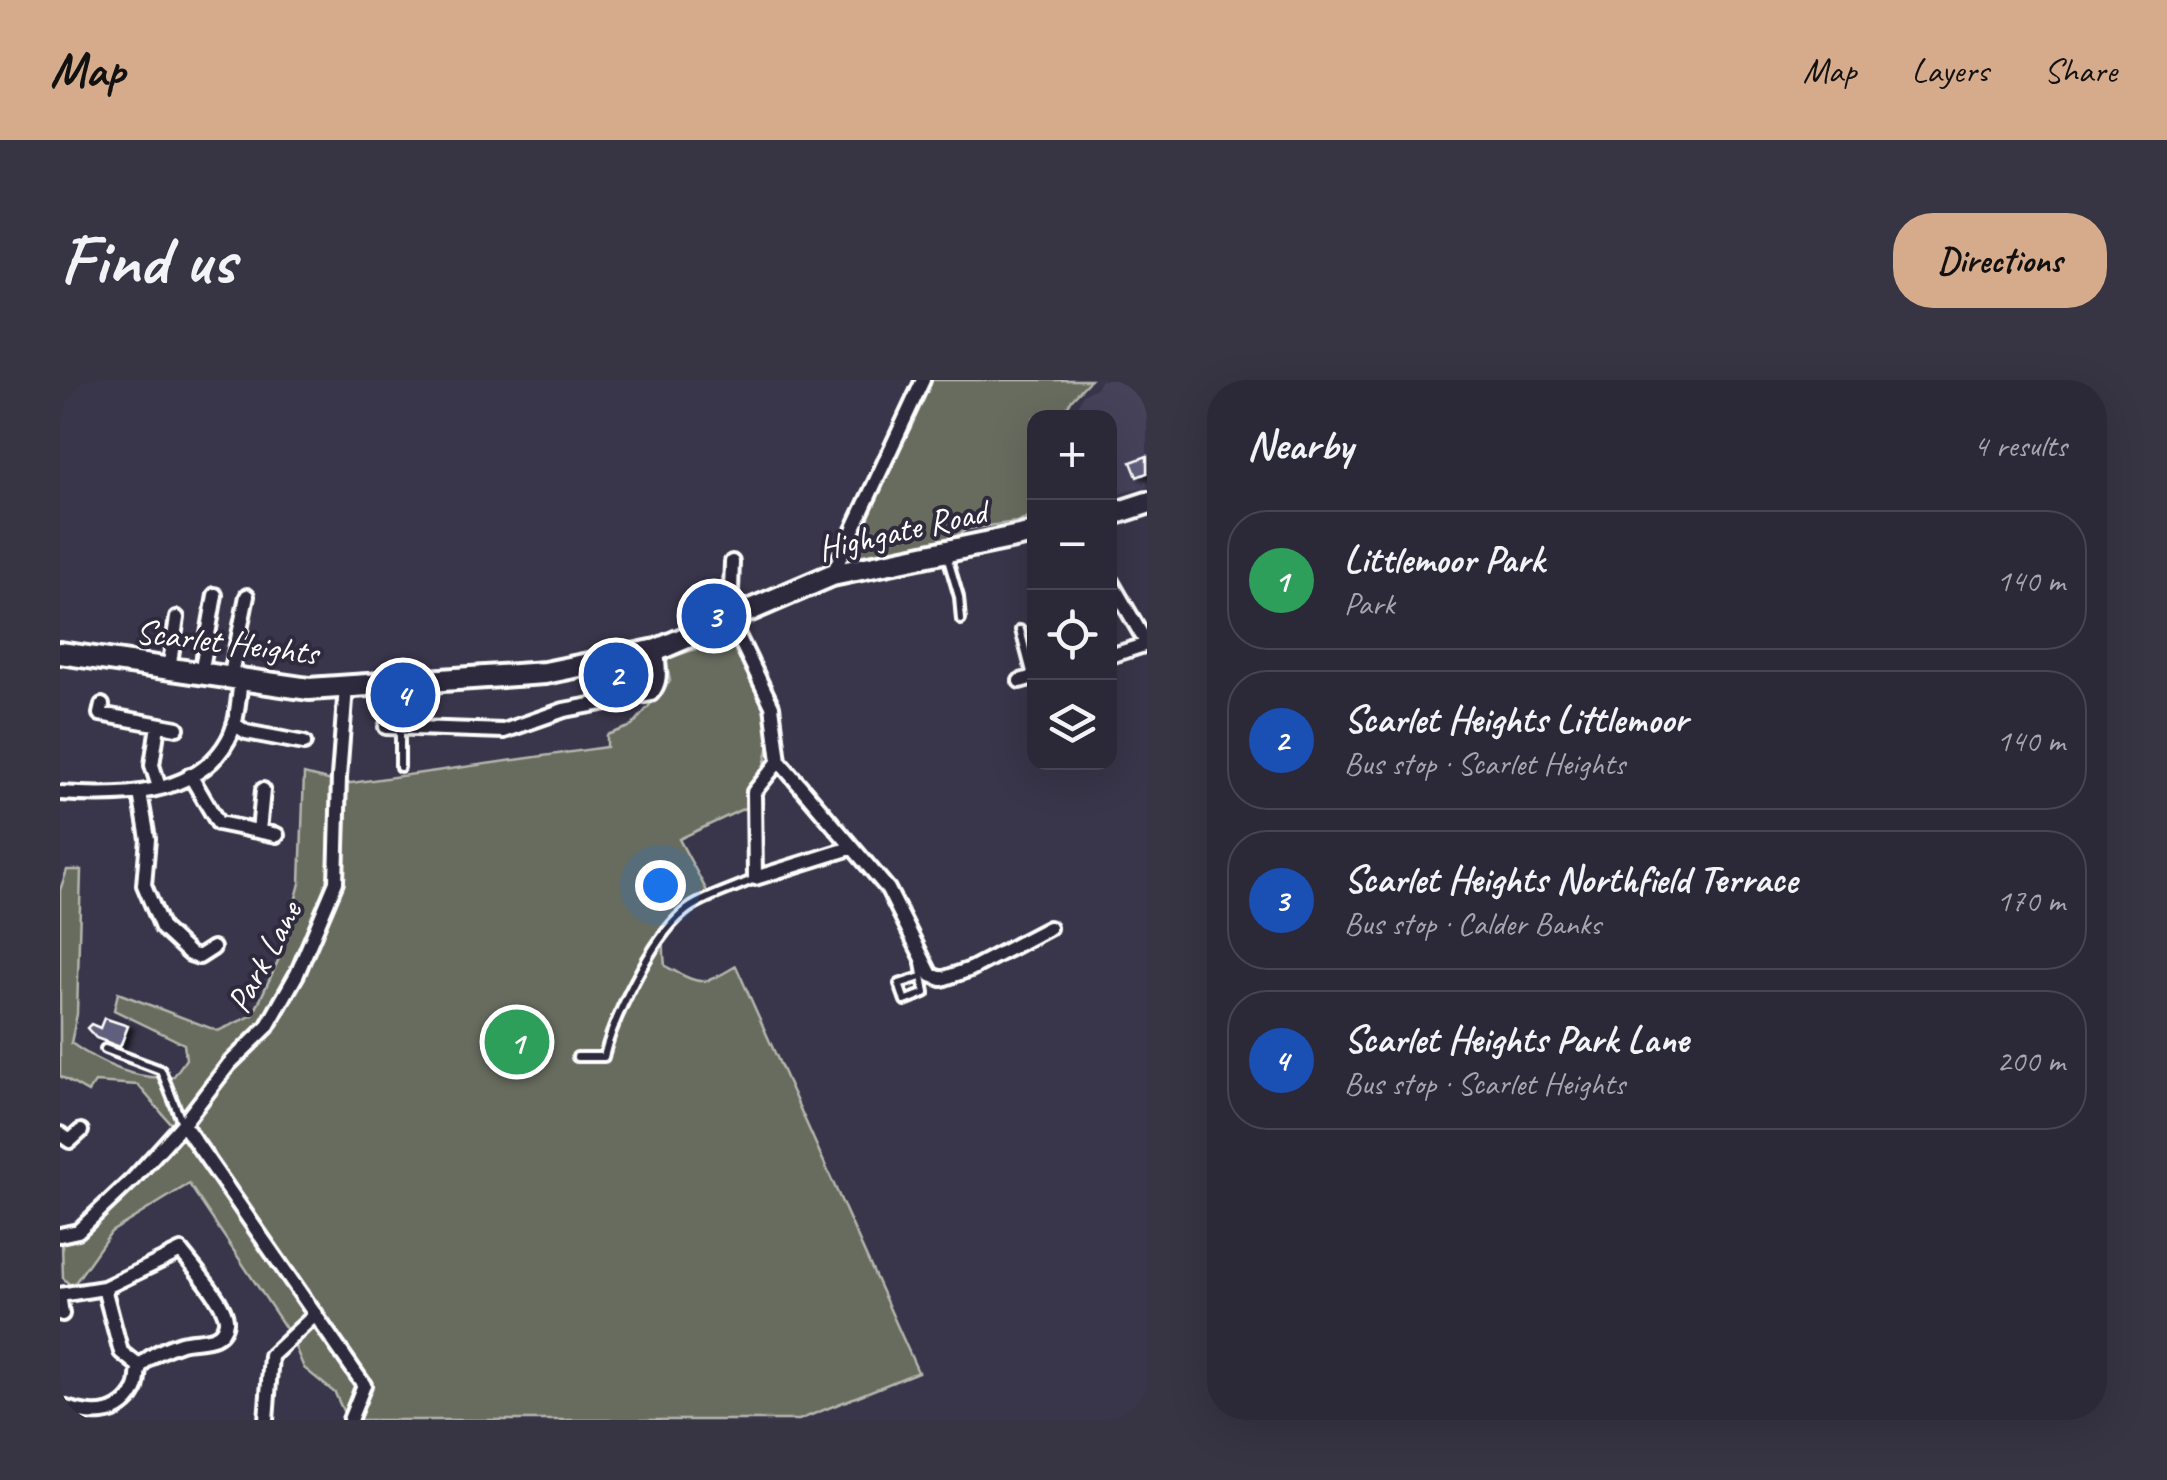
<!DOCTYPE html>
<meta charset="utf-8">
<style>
body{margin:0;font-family:Caveat,sans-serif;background:#373443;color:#f1f3f6}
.controls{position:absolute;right:30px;top:30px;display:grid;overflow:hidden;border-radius:20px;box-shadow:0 10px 40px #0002}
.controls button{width:90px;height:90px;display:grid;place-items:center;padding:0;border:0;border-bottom:2px solid #474453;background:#2b2838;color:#f1f3f6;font:50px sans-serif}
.you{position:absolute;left:600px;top:505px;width:35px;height:35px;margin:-25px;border:8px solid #fff;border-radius:50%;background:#1a73e8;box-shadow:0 0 0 15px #1a73e833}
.badge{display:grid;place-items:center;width:65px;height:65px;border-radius:50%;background:#d6ab8b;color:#fff;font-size:32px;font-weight:700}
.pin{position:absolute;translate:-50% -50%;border:5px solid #fff;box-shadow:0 2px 10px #0006}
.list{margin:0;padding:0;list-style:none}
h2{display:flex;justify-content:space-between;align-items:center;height:130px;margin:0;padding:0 40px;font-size:42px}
h2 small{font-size:32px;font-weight:400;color:#a6a6ae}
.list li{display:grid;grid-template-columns:65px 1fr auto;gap:30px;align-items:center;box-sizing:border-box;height:140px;margin:0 20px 20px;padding:0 20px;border:2px solid #474453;border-radius:40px}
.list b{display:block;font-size:38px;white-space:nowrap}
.list p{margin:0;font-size:32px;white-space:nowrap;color:#a6a6ae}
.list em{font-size:32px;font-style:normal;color:#a6a6ae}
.icon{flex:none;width:55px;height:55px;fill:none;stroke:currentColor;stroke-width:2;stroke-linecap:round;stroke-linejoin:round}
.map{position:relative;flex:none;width:1087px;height:1040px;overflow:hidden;border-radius:40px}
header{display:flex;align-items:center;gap:60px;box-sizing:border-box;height:140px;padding:0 50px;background:#d6ab8b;color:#111}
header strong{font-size:48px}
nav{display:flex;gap:55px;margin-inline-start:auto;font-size:35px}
.intro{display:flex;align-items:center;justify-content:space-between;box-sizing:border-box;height:240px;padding:0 60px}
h1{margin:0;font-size:70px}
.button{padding:25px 45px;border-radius:40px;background:#d6ab8b;color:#111;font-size:35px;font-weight:700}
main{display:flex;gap:60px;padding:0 60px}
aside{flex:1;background:#2b2838;border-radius:40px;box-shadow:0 10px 40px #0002}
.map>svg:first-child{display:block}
.built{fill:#45425a}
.green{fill:#686c5e;stroke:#b4b6ae;stroke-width:2.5}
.building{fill:#61617e;stroke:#fff;stroke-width:2.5;filter:url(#shadow)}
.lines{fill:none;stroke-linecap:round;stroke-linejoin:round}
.service-casing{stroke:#fff;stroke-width:14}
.minor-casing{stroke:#fff;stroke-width:20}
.primary-casing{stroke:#fff;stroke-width:28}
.service{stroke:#2f2a3d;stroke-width:6}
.minor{stroke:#2f2a3d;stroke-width:12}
.primary{stroke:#2f2a3d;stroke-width:20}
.labels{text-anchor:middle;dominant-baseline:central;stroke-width:8;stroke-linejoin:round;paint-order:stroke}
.street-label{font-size:35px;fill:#fff;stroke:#2f2a3d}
</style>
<header>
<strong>Map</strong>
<nav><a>Map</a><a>Layers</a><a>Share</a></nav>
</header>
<div class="intro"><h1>Find us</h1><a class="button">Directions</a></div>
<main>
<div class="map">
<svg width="1087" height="1040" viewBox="0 0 1087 1040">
<defs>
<filter id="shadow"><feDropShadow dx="5.5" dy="3" stdDeviation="2.5" flood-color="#0009"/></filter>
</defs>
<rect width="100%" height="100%" fill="#39354a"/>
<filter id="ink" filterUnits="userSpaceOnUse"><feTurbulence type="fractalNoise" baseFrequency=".01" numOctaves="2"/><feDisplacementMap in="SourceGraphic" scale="20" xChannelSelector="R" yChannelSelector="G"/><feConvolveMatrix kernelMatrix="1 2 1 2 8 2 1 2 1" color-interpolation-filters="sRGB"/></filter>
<g filter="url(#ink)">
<path class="built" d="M1041,0h46v107l-37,9v-78h-37l10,-24 13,-6z"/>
<path class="green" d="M870,0h160l-18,19 -8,13 1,5 -31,1v98l-18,6 -49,7 -17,11 -100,17 73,-170z
M672,257c17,35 46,76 35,117 -4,18 -12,35 -18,52l-70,33 30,56c-39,19 -49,26 -44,71 36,19 36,21 71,0l182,406 -119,48h-452l-12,-27 -31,-25 -15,-35 -100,-149 -78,48 -39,55 -9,-9 -1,-36c29,-5 95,-82 119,-106l-43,-51 -43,-3 -7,10 -28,-16v-186l7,-20h14l-4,144 -6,29c28,20 69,40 103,33l12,-17 -2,-15 -70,-34 4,-17 100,38 35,-16 29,-63 18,-69 4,-109 40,10 263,-37v-12l25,-9 38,-45 -4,-22z"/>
<path class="building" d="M1087,76v17l-10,4 -6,-15z
M44,638l24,8 -8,21 -24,-9 -9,-10 4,-4 9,4z"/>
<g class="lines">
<defs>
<path id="service" d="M1087,0v1
M887,176l12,41 2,23
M960,250l12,46
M340,387v-38
M860,583l5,30 -20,8 -6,-17 22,-7
M45,669l56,21 21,53
M517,677h27c9,-39 48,-118 79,-144 15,-14 51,-24 71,-34"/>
<path id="minor" d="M672,182l-2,57 42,87 7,55 -25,31 1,86 96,-30
M772,195l91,-195
M1050,200l37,64
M1050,276l37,-12
M109,289l8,-51
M141,294l14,-79
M170,299l17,-83
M960,301l14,-4
M42,325l-2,9 77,14
M174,344l12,8 58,11
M98,345l-6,40 7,22
M326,347l118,4 60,-21 87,-16c12,-13 7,-27 6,-44
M719,381l109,128 43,86 11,4 29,-10 78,-41
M130,395l28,48 59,12
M0,413c56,4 136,5 168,-53 10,-18 10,-40 13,-60
M80,413l8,46 -4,46 18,43 28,26 9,3 14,-9
M199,451l4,-41
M123,744l181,261 -14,35
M0,754l10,7 11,-10
M0,855l18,-4 55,-52 50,-55 46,-60 38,-37 30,-53 39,-92 3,-105 7,-90
M0,915l44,-7
M0,921l2,13
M0,1026c27,10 59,14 75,-16 4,-7 2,-17 5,-23 7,-11 29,-20 41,-24 16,-5 41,2 45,-21 2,-17 -34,-56 -45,-71l-77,37 17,64 19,15
M206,1040l5,-64 45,-42"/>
<path id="primary" d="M1050,135l37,-12
M0,273l249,36 236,-16 112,-23 175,-75 202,-42"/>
</defs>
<use href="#service" class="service-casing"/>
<use href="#minor" class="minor-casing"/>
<use href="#primary" class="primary-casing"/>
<use href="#service" class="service"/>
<use href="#minor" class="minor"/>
<use href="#primary" class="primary"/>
</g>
</g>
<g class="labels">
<g class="street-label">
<text transform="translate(842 150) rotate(-13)">Highgate Road</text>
<text transform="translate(167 262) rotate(7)">Scarlet Heights</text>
<text transform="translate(204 577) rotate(-62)">Park Lane</text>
</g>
</g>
</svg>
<div class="controls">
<button>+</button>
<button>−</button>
<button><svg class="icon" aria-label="locate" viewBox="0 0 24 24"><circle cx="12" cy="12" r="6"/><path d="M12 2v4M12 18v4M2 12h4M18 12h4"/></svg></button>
<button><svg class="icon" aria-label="layers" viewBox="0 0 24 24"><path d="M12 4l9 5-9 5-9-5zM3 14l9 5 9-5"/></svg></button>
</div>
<div class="you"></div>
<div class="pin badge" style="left:457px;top:662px;background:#2e9e5b">1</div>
<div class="pin badge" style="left:556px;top:295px;background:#1a4fb4">2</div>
<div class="pin badge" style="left:654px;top:236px;background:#1a4fb4">3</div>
<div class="pin badge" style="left:343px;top:315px;background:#1a4fb4">4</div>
</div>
<aside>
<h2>Nearby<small>4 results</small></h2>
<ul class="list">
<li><span class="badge" style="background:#2e9e5b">1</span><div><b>Littlemoor Park</b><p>Park</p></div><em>140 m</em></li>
<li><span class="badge" style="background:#1a4fb4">2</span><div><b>Scarlet Heights Littlemoor</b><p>Bus stop · Scarlet Heights</p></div><em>140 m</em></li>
<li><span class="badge" style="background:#1a4fb4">3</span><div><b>Scarlet Heights Northfield Terrace</b><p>Bus stop · Calder Banks</p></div><em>170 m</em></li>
<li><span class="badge" style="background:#1a4fb4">4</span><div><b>Scarlet Heights Park Lane</b><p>Bus stop · Scarlet Heights</p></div><em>200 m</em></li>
</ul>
</aside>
</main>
